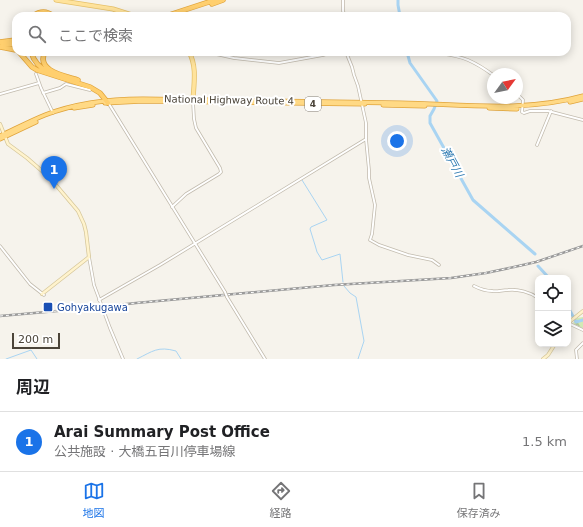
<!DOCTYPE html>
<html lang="ja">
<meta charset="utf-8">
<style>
body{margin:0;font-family:"DejaVu Sans","Noto Sans JP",sans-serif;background:#f6f6f6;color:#202124}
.controls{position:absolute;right:12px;bottom:12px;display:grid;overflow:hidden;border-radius:8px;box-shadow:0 2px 10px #0003}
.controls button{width:36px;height:36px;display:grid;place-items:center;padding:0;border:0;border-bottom:1px solid #e0e0e0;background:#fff;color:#202124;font:20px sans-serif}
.compass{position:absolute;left:487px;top:68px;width:36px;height:36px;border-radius:50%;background:#fff;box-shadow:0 2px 10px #0003;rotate:57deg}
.scale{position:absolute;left:12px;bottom:10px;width:48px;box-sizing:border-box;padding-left:4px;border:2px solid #4b4439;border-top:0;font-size:11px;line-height:14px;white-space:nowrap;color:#4b4439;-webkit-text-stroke:3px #fff;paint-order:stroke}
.you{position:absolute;left:397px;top:141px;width:14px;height:14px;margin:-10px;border:3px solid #fff;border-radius:50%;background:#1a73e8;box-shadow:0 0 0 6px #1a73e833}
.badge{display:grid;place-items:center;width:26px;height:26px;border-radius:50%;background:#1a73e8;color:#fff;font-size:13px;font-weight:700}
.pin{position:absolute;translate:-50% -33px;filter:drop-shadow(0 1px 2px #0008)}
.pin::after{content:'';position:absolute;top:21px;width:14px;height:12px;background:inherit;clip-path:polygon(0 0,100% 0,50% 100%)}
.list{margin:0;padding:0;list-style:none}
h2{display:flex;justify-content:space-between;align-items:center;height:52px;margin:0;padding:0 16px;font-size:17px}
h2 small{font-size:13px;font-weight:400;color:#757577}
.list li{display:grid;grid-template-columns:26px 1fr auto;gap:12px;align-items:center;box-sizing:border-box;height:60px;padding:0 16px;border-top:1px solid #e0e0e0}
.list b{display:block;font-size:15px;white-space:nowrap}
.list p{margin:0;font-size:13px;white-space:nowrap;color:#757577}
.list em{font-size:13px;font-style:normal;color:#757577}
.icon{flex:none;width:22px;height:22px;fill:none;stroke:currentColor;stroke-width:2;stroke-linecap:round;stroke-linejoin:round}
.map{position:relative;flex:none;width:583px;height:359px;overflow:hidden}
.search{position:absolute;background:#fff;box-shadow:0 2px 10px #0003;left:12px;right:12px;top:12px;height:44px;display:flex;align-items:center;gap:10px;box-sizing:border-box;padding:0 14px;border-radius:12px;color:#757577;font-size:15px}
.sheet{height:112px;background:#fff}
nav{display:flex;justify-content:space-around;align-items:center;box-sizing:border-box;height:56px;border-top:1px solid #e0e0e0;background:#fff;font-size:11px;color:#757577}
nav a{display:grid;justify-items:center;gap:2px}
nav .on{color:#1a73e8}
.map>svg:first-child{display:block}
.forest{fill:url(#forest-firs)}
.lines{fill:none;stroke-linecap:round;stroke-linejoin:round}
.stream{stroke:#a9d4f2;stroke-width:1}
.river{stroke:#a9d4f2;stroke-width:3}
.tertiary-casing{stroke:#c2bbae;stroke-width:3.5}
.secondary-casing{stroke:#d6c79b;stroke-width:4}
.primary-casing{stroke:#e6c16a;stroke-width:5}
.trunk-casing{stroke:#e0a43c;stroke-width:5}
.motorway-casing{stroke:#e0a43c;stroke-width:5.5}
.tertiary{stroke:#fff;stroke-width:2}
.secondary{stroke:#fff3cd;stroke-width:2.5}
.primary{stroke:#ffe39c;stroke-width:3.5}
.trunk{stroke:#ffd985;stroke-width:3.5}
.motorway{stroke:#ffcf6e;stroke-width:4}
.rail-casing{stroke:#9a9a9a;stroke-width:2.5}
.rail{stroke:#fff;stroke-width:1;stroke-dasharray:3;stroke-linecap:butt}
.tertiary-bridge-casing{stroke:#c2bbae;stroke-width:3.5;stroke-linecap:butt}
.tertiary-bridge{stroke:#fff;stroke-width:2}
.transit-dot{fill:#1a4fb4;stroke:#fff;stroke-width:1.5}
.labels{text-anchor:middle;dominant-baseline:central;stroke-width:4;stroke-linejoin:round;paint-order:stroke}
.shield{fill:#fff;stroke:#817c74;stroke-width:1}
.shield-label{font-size:9px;font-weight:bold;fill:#4b4439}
.street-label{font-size:10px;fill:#4b4439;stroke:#fff}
.transit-label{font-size:10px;fill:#164399;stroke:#fff;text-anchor:start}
.water-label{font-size:11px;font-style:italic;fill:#2e7ab2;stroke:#fff}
</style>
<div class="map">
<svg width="583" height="359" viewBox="0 0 583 359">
<defs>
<pattern id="forest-firs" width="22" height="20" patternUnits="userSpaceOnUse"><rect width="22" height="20" fill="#d2eab5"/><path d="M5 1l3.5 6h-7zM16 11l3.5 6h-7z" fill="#b6ca9c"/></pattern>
</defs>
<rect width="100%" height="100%" fill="#f6f3ec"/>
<path class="forest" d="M583,317v11l-9,-4 -1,-1 4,-5z"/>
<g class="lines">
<path class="stream" d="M302,180l25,40 -16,7 -1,2 5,16 2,7 5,8 18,-6 3,28
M344,286l6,7 6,4 8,44 -6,18
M6,359l25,-9 6,9
M137,359c16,-8 21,-13 39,-8l5,8"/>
<path class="river" d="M398,0v5l2,11
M407,52l3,11 27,38 -3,8 -4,7v7l43,77 62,54
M538,266l11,12
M568,307l8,15 7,-2"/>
<defs>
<path id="tertiary" d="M343,0v11l2,5
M207,52l27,6 45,5 44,-8 9,-3
M346,52l6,15 2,8 4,11 8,37v16l3,31v8l6,27 -3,29 -2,6 9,5 29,10 24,5 7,5
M432,52c12,2 24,3 36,8 9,4 17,9 25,15
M36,74l5,14 12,25
M43,93l17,-5 6,-4 24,6
M0,94l39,-11
M517,94l6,6 -1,12 2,1 6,-2h18l35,9
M109,104l116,188
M537,145l14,-34
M172,207l14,-13 33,-20 2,-2 -1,-4 -24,-40 -2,-9 -1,-17
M0,246l30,38 14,11
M89,257l5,28 16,43 13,31
M474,286c6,3 12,5 18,5 5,1 10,-1 16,-1 10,-1 22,2 30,8
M227,297l38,62
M99,300l61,-35 206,-126
M568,323l15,7
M577,359l-1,-9 7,-7"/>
<path id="secondary" d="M0,124l8,20 19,14 23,20 28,33 6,13 2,8 3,25 -47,37
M568,323l15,-12
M543,359l5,-4 7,-11"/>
<path id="primary" d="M56,0l57,9 22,7
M189,52c8,14 5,31 4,47"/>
<path id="trunk" d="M570,102l13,-3
M105,103l38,-2 222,3
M383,105l42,1
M74,108l19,-3
M489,108l28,1
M0,136c15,-7 30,-15 45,-21 31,-12 64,-16 98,-16 85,1 171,2 257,4 61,1 123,10 183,-7
M0,139l36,-17"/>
<path id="motorway" d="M212,4l11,-4
M33,16c7,-5 14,-5 20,0
M166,16l49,-16
M0,42l16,-2
M2,45l14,-1
M0,47l6,1 10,2
M19,52l13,15 5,3 53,17 10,6 8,10
M31,52c3,10 8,16 18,20
M45,52c-10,19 21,24 33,28"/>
</defs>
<use href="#tertiary" class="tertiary-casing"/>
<use href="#secondary" class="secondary-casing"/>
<use href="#primary" class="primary-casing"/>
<use href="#trunk" class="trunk-casing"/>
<use href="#motorway" class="motorway-casing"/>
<use href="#tertiary" class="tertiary"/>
<use href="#secondary" class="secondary"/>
<use href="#primary" class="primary"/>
<use href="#trunk" class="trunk"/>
<use href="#motorway" class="motorway"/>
<defs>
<path id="rail" d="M0,316l80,-7 56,-6 198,-18 117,-7 35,-5 28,-6 22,-5 47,-16"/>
</defs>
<use href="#rail" class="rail-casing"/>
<use href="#rail" class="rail"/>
<defs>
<path id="tertiary-bridge" d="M225,292l2,5"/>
</defs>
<use href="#tertiary-bridge" class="tertiary-bridge-casing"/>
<use href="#tertiary-bridge" class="tertiary-bridge"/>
</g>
<rect class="transit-dot" x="43" y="302" width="10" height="10" rx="2"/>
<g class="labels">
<rect class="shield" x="305" y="97" width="16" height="14" rx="3"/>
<g class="shield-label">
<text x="313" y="104">4</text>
</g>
<g class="street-label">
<text transform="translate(229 100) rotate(1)">National Highway Route 4</text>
</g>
<g class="transit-label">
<text x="57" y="307">Gohyakugawa</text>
</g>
<g class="water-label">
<text transform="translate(452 162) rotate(61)">瀬戸川</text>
</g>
</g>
</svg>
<div class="controls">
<button><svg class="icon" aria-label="locate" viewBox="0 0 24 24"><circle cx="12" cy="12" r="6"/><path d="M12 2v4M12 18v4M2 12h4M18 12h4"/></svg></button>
<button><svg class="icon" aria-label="layers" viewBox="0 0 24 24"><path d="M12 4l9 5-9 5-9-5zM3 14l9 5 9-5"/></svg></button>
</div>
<svg class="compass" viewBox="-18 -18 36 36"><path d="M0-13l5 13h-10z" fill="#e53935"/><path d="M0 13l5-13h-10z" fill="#757577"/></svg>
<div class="scale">200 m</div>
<div class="you"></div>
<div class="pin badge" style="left:54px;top:189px">1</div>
<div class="search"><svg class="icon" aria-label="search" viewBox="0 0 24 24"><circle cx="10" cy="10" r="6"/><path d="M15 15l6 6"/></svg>ここで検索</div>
</div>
<section class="sheet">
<h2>周辺<small></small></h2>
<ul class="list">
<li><span class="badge">1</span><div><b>Arai Summary Post Office</b><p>公共施設 · 大橋五百川停車場線</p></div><em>1.5 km</em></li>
</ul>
</section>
<nav>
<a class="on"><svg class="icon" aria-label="map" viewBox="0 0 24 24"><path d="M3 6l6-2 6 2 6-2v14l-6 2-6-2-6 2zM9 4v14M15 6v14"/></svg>地図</a>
<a><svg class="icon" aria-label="directions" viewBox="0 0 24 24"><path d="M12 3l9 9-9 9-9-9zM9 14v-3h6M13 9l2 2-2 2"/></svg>経路</a>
<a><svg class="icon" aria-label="saved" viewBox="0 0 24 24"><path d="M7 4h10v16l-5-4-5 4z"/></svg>保存済み</a>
</nav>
